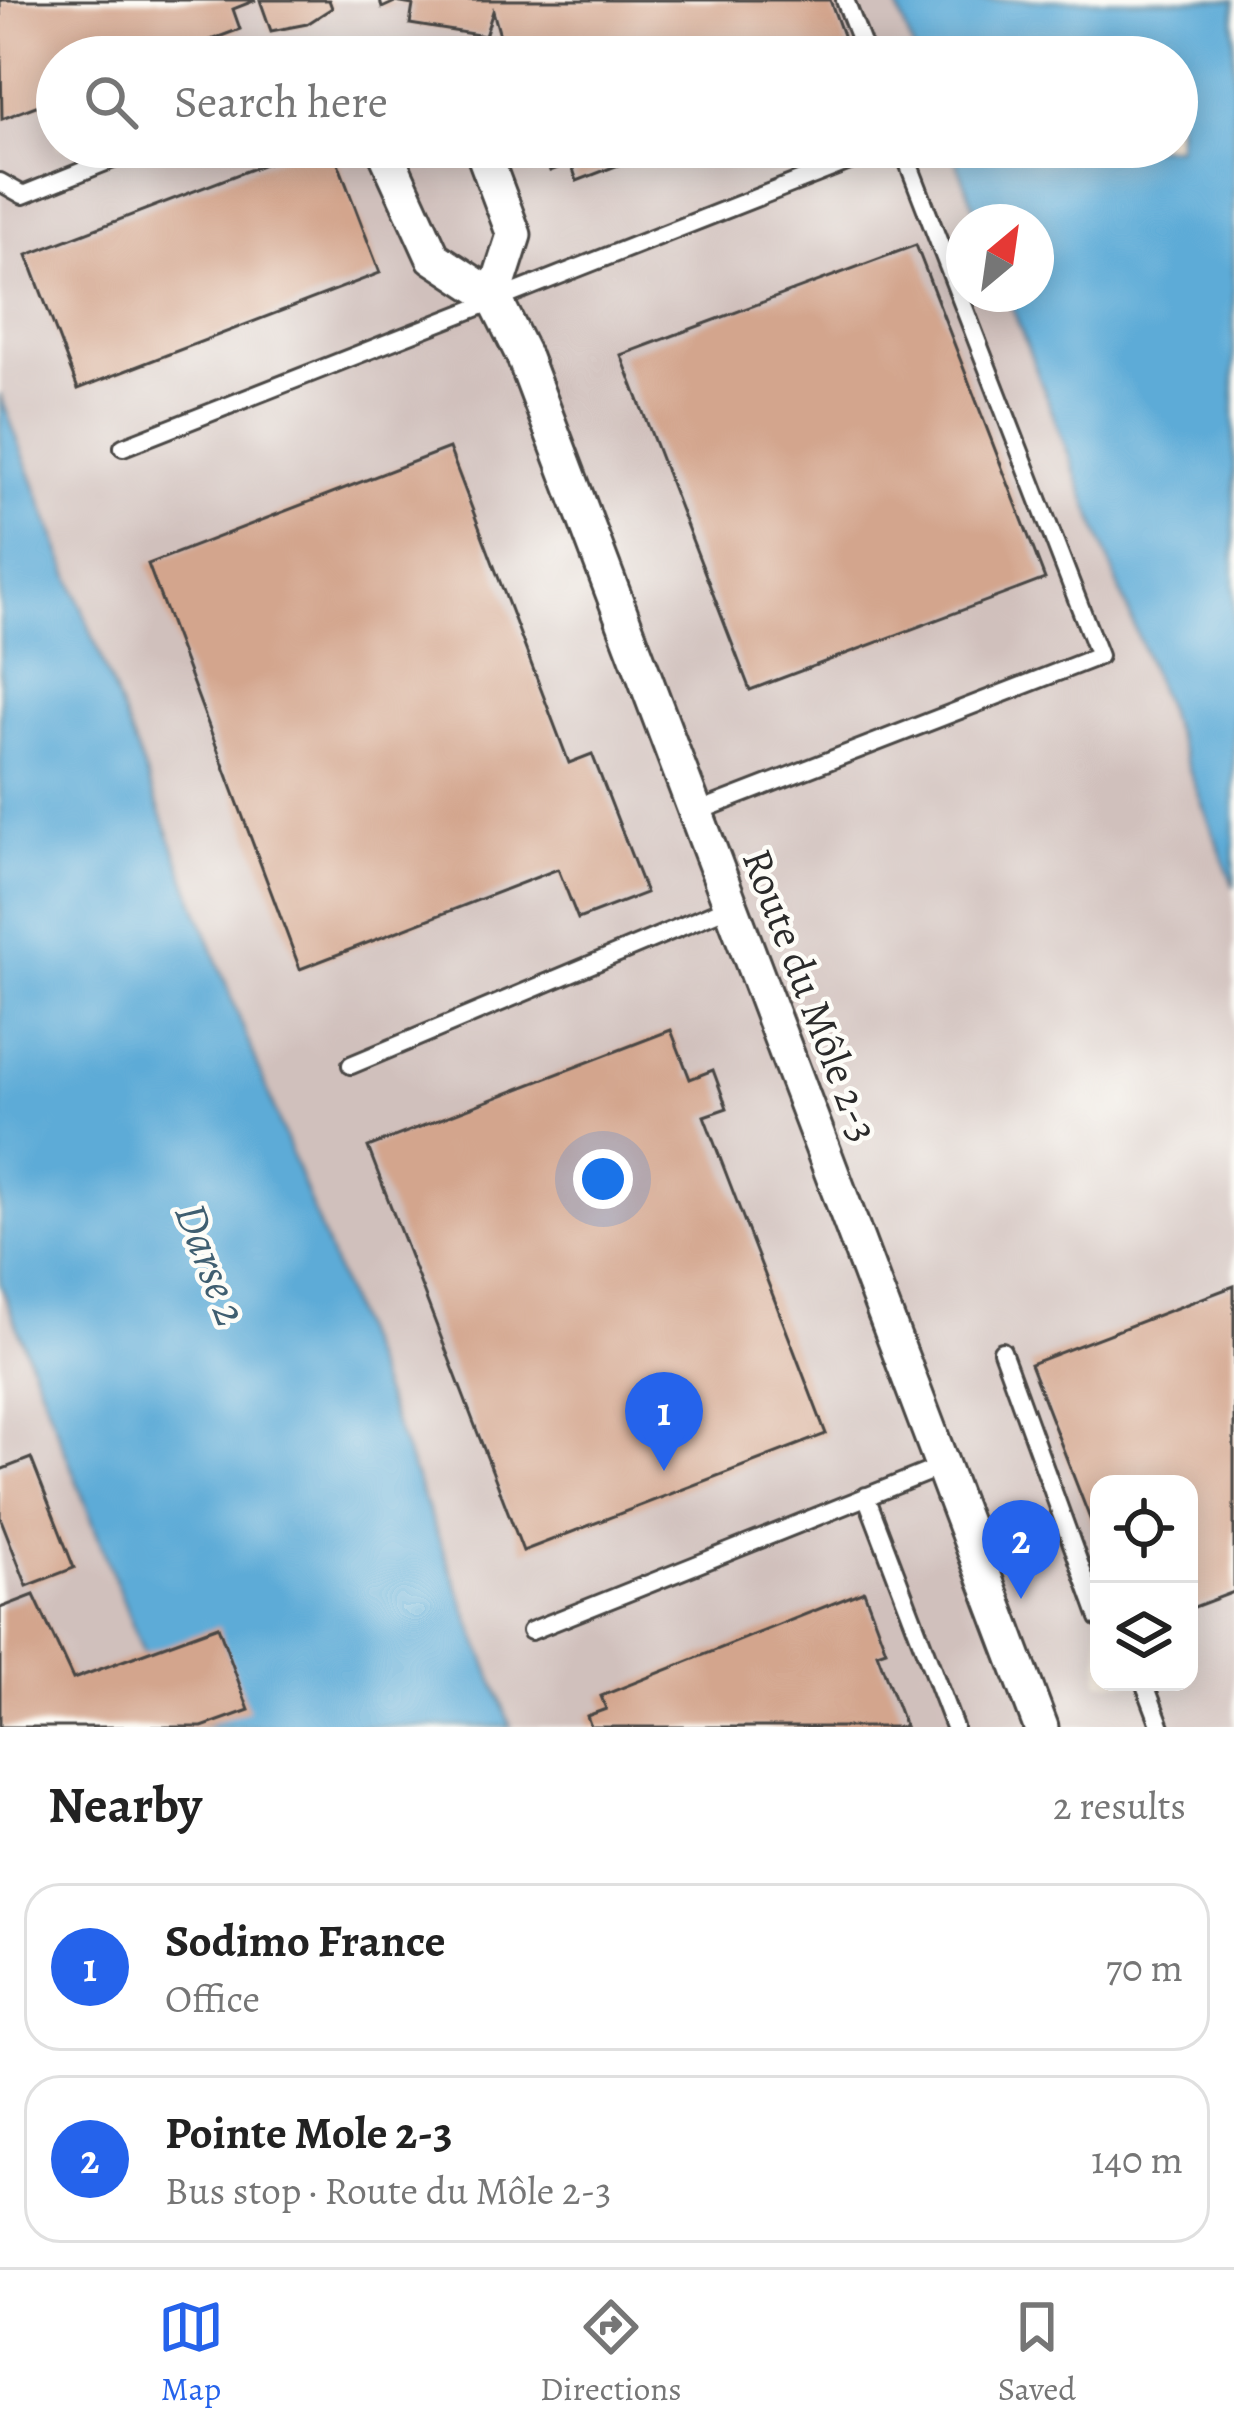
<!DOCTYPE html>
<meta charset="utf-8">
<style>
body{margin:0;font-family:Alegreya,serif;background:#f2f2f2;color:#222}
.controls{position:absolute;right:36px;bottom:36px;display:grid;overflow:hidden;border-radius:24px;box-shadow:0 6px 30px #0003}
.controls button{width:108px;height:108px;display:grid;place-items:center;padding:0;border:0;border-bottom:3px solid #e0e0e0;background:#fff;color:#222;font:60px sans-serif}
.compass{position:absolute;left:946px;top:204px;width:108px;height:108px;border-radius:50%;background:#fff;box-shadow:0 6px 30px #0003;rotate:29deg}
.you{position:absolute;left:603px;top:1179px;width:42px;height:42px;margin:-30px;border:9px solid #fff;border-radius:50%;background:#1a73e8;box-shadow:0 0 0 18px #1a73e833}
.badge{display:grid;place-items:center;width:78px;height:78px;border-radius:50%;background:#2563eb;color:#fff;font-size:39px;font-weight:700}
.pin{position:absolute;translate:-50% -99px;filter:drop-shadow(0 3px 6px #0008)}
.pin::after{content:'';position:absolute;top:63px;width:42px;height:36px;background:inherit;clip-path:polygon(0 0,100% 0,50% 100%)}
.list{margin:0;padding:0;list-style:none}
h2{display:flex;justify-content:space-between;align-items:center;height:156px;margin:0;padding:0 48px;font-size:51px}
h2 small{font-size:39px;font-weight:400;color:#767676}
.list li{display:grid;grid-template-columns:78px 1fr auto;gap:36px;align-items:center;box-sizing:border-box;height:168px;margin:0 24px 24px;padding:0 24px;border:3px solid #e0e0e0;border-radius:36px}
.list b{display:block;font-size:45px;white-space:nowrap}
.list p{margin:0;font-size:39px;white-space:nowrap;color:#767676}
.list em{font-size:39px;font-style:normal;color:#767676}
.icon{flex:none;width:66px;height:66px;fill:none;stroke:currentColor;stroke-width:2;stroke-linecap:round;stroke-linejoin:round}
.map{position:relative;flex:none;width:1234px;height:1727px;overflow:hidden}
.search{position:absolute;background:#fff;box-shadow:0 6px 30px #0003;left:36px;right:36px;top:36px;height:132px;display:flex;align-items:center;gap:30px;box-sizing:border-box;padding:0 42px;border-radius:66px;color:#767676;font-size:45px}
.sheet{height:540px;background:#fff}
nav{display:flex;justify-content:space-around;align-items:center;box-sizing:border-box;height:168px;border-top:3px solid #e0e0e0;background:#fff;font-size:33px;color:#767676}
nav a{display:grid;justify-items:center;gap:6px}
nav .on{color:#2563eb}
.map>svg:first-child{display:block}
.industrial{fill:#d0c0bc;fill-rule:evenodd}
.water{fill:#5dabd7;stroke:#446b81;stroke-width:3}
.building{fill:#d3a58d}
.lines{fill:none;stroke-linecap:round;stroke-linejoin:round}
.service-casing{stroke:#4a4744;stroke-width:22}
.minor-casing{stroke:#4a4744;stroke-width:39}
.service{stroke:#fff;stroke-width:16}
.minor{stroke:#fff;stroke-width:33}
.labels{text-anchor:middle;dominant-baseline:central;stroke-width:9;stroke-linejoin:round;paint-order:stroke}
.street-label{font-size:42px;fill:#2b2b2b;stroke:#fdfcf7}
.water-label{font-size:45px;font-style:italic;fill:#3f5e70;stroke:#fdfcf7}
</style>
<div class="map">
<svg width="1234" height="1727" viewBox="0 0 1234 1727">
<rect width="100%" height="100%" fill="#fdfcf7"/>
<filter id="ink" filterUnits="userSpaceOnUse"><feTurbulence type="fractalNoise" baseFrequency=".00833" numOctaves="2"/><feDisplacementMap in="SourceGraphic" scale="24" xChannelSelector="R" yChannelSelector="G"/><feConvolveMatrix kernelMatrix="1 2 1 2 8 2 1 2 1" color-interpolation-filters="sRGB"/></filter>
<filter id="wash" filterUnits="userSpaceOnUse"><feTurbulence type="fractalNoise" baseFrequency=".004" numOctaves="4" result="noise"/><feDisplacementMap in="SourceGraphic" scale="48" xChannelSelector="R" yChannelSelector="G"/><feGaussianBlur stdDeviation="2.7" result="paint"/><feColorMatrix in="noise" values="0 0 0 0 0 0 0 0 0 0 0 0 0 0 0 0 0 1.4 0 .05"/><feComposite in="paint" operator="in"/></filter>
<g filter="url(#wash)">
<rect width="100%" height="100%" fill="#f7e8d5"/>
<path class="industrial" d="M0,0h895l21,57h-859v90h894l29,75h-16v72h43l227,593v840h-723l-511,-1333zM1099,1484h90v198h-90z
M0,1283l172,444h-172z"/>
<path class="water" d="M895,0h339v887l-227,-593h29v-72h-56l-29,-75h226v-90h-261z
M0,394l511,1333h-339l-172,-444z"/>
<g id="blocks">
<path class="building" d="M0,0h256l-23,9 7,20 -75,28h-108v41l-55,21z
M260,0h69l3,8 -25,16 -36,7z
M380,0h450l21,57h-345l-13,-46 -8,25 -75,-12 3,-19 -18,-3 -13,6z
M309,147h23l48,126 -302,116 -51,-134z
M541,147h124l-88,34 -6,-18 -21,8z
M916,245l129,334 -295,111 -129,-335z
M449,448l120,315 23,-9 54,139 -68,26 -20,-50 -258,100 -152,-405z
M671,1030l19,49 23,-9 14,38 -23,8 122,318 -303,117 -155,-404z
M1234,1286v306l-45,17v-125h-90v58l-69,-178z
M31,1458l43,110 -47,18 -27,-69v-47z
M864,1591l22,59 -9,3 28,74h-314l-4,-11 19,-7 -5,-13z
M34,1595l39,84 145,-53 31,84 -47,17h-202v-119z"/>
</g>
</g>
<g filter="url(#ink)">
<use href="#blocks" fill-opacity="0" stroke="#4a4744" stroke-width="3"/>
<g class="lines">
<defs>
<path id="service" d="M845,0l22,57
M0,182l23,13 120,-48
M123,447l762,-300
M694,813l405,-157 -197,-509
M351,1065l377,-158
M1002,1351l97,267
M866,1496l88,231
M531,1631l412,-165
M1144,1682l17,45"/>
<path id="minor" d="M383,147l50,110 61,40 29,58 518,1372
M481,147l33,88 -20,62"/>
</defs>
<use href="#service" class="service-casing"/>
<use href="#minor" class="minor-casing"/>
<use href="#service" class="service"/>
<use href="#minor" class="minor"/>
</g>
</g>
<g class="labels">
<g class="street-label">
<text transform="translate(811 995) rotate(69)">Route du Môle 2-3</text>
</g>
<g class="water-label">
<text transform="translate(211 1264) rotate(69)">Darse 2</text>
</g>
</g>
</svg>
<div class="controls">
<button><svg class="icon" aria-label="locate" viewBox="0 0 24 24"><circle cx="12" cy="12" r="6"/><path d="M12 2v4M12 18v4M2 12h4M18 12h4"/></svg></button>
<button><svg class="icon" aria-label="layers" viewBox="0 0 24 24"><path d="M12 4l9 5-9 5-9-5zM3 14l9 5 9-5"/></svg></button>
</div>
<svg class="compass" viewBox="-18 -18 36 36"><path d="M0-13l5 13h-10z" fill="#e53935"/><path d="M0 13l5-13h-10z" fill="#767676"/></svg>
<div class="you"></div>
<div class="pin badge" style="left:664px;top:1471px">1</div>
<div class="pin badge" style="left:1021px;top:1599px">2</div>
<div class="search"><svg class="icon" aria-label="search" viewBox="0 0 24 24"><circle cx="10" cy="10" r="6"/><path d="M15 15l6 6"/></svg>Search here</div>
</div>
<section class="sheet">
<h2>Nearby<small>2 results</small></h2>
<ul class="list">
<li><span class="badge">1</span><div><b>Sodimo France</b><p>Office</p></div><em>70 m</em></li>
<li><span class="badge">2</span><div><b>Pointe Mole 2-3</b><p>Bus stop · Route du Môle 2-3</p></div><em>140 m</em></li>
</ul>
</section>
<nav>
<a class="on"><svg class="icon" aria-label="map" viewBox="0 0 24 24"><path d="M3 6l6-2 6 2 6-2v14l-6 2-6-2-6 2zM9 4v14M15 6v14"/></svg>Map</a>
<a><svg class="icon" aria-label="directions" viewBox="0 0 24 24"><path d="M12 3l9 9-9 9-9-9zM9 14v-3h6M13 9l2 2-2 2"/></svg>Directions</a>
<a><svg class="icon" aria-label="saved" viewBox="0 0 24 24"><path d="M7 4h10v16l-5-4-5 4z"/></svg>Saved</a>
</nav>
